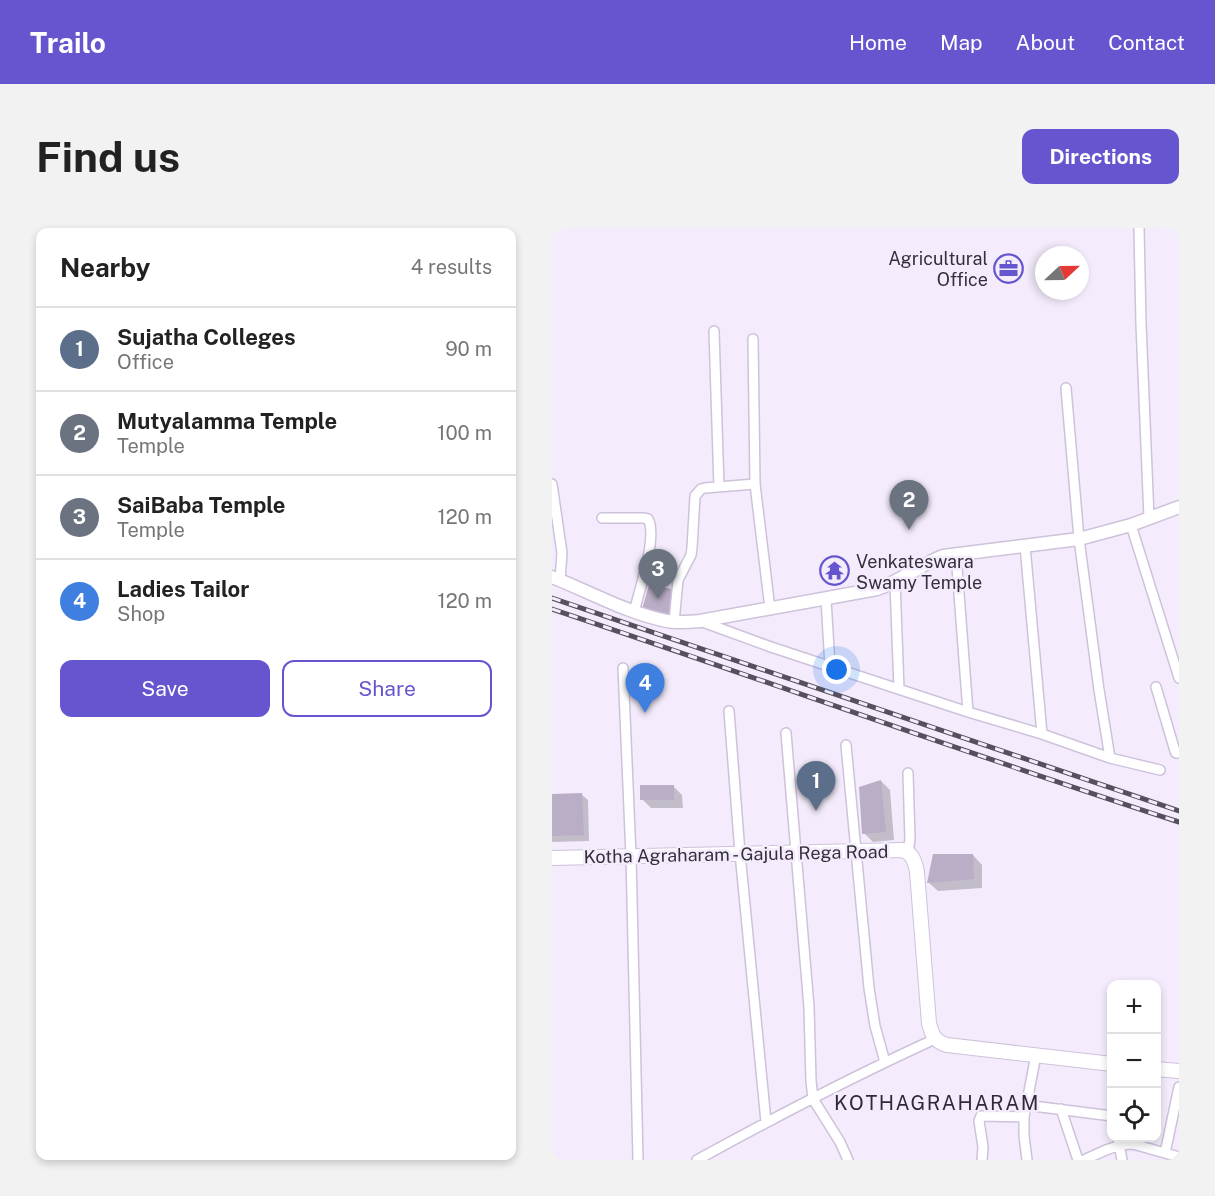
<!DOCTYPE html>
<meta charset="utf-8">
<style>
body{margin:0;font-family:"Public Sans",sans-serif;background:#f2f2f2;color:#222}
.controls{position:absolute;right:18px;bottom:18px;display:grid;overflow:hidden;border-radius:12px;box-shadow:0 3px 9px #0003}
.controls button{width:54px;height:54px;display:grid;place-items:center;padding:0;border:0;border-bottom:2px solid #e0e0e0;background:#fff;color:#222;font:30px sans-serif}
.compass{position:absolute;left:483px;top:18px;width:54px;height:54px;border-radius:50%;background:#fff;box-shadow:0 3px 9px #0003;rotate:68deg}
.you{position:absolute;left:285px;top:442px;width:21px;height:21px;margin:-15px;border:4px solid #fff;border-radius:50%;background:#1a73e8;box-shadow:0 0 0 9px #1a73e833}
.badge{display:grid;place-items:center;width:39px;height:39px;border-radius:50%;background:#6556d0;color:#fff;font-size:20px;font-weight:700}
.pin{position:absolute;translate:-50% -50px;filter:drop-shadow(0 2px 3px #0008)}
.pin::after{content:'';position:absolute;top:32px;width:21px;height:18px;background:inherit;clip-path:polygon(0 0,100% 0,50% 100%)}
.list{margin:0;padding:0;list-style:none}
h2{display:flex;justify-content:space-between;align-items:center;height:78px;margin:0;padding:0 24px;font-size:26px}
h2 small{font-size:20px;font-weight:400;color:#767676}
.list li{display:grid;grid-template-columns:39px 1fr auto;gap:18px;align-items:center;box-sizing:border-box;height:84px;padding:0 24px;border-top:2px solid #e0e0e0}
.list b{display:block;font-size:22px;white-space:nowrap}
.list p{margin:0;font-size:20px;white-space:nowrap;color:#767676}
.list em{font-size:20px;font-style:normal;color:#767676}
.actions{display:flex;gap:12px;padding:18px 24px}
.actions a{flex:1;padding:14px 0;border:2px solid #6556d0;border-radius:12px;text-align:center;font-size:21px;color:#6556d0}
.actions .main{background:#6556d0;color:#fff}
.icon{flex:none;width:33px;height:33px;fill:none;stroke:currentColor;stroke-width:2;stroke-linecap:round;stroke-linejoin:round}
.map{position:relative;flex:none;width:627px;height:932px;overflow:hidden;border-radius:12px}
header{display:flex;align-items:center;gap:36px;box-sizing:border-box;height:84px;padding:0 30px;background:#6556d0;color:#fff}
header strong{font-size:28px}
nav{display:flex;gap:33px;margin-inline-start:auto;font-size:21px}
.intro{display:flex;align-items:center;justify-content:space-between;box-sizing:border-box;height:144px;padding:0 36px}
h1{margin:0;font-size:42px}
.button{padding:15px 27px;border-radius:12px;background:#6556d0;color:#fff;font-size:21px;font-weight:700}
main{display:flex;gap:36px;padding:0 36px}
aside{flex:1;background:#fff;border-radius:12px;box-shadow:0 3px 9px #0003}
.map>svg:first-child{display:block}
.shadow{fill:#0003}
.building{fill:#baadc6}
.lines{fill:none;stroke-linecap:round;stroke-linejoin:round}
.minor-casing{stroke:#cec2db;stroke-width:12}
.tertiary-casing{stroke:#cec2db;stroke-width:15}
.secondary-casing{stroke:#cec2db;stroke-width:16}
.minor{stroke:#fff;stroke-width:9}
.tertiary{stroke:#fff;stroke-width:12}
.secondary{stroke:#fff;stroke-width:14}
.rail-casing{stroke:#55505b;stroke-width:5}
.rail{stroke:#f4ecfc;stroke-width:3;stroke-dasharray:9;stroke-linecap:butt}
.labels{text-anchor:middle;dominant-baseline:central;stroke-width:5;stroke-linejoin:round;paint-order:stroke}
.poi-label{font-size:18px;fill:#342f39;stroke:#f4ecfc;text-anchor:end}
.street-label{font-size:18px;fill:#342f39;stroke:#f4ecfc}
.neighbourhood-label{font-size:20px;letter-spacing:1.5px;fill:#32283c;stroke:#f4ecfc}
</style>
<header>
<strong>Trailo</strong>
<nav><a>Home</a><a>Map</a><a>About</a><a>Contact</a></nav>
</header>
<div class="intro"><h1>Find us</h1><a class="button">Directions</a></div>
<main>
<aside>
<h2>Nearby<small>4 results</small></h2>
<ul class="list">
<li><span class="badge" style="background:#5c6f8a">1</span><div><b>Sujatha Colleges</b><p>Office</p></div><em>90 m</em></li>
<li><span class="badge" style="background:#6b7280">2</span><div><b>Mutyalamma Temple</b><p>Temple</p></div><em>100 m</em></li>
<li><span class="badge" style="background:#6b7280">3</span><div><b>SaiBaba Temple</b><p>Temple</p></div><em>120 m</em></li>
<li><span class="badge" style="background:#3f7fe0">4</span><div><b>Ladies Tailor</b><p>Shop</p></div><em>120 m</em></li>
</ul>
<div class="actions"><a class="main">Save</a><a>Share</a></div>
</aside>
<div class="map">
<svg width="627" height="932" viewBox="0 0 627 932">
<rect width="100%" height="100%" fill="#f4ecfc"/>
<path class="shadow" d="M119,362l5,5 -4,25 -24,-7z
M329,553l9,9 4,50 -21,2 -9,-9z
M121,558l9,9 1,13h-32l-9,-9z
M29,566l7,6 1,41 -37,1v-46z
M421,627l9,10v23l-44,3 -9,-8z"/>
<path class="building" d="M97,357l23,4 -4,27 -26,-7z
M329,552l5,52 -24,2 -3,-47z
M88,557h34v15h-34z
M30,565l2,42 -32,1v-42z
M381,626h40l1,25 -47,4z"/>
<g class="lines">
<defs>
<path id="minor" d="M587,0l2,96 8,194
M162,103l5,156
M201,111l2,145 15,125
M514,160l13,151 20,151 11,68
M0,256l10,69 -2,27
M50,290h41l5,1c10,17 -9,72 -14,93
M579,297l48,153
M473,318l17,188
M404,326l12,158
M343,354l4,107
M274,371l4,67
M148,393l71,26 197,65 74,22 68,24 50,12
M122,394l4,-42 13,-25 1,-7 3,-52 6,-7 4,-1 50,-4
M71,440l8,188 7,304
M604,459l19,64 1,2h3
M177,483l11,142 26,269
M234,505l23,274 2,74 2,18 27,43 8,18
M294,517l23,243 6,38 10,36
M356,624l2,-13 -2,-66
M473,877l87,11
M509,881l17,51
M566,910l4,22
M613,925l14,-66
M145,932c78,-43 157,-84 238,-121
M430,932l1,-13 -4,-26 2,-5 43,1
M475,932l-3,-24v-19l12,-62
M532,932c15,-7 32,-16 49,-16l46,13"/>
<path id="tertiary" d="M0,349c38,15 75,36 115,44 10,2 22,1 33,0l177,-32c24,-8 43,-24 66,-33l136,-17 52,-14 48,-18"/>
<path id="secondary" d="M0,630l351,-8c10,4 12,12 14,22l12,151c3,12 5,18 18,22l165,19
M604,841l23,2"/>
</defs>
<use href="#minor" class="minor-casing"/>
<use href="#tertiary" class="tertiary-casing"/>
<use href="#secondary" class="secondary-casing"/>
<use href="#minor" class="minor"/>
<use href="#tertiary" class="tertiary"/>
<use href="#secondary" class="secondary"/>
<defs>
<path id="rail" d="M0,370l627,213
M0,381c209,70 417,145 627,213"/>
</defs>
<use href="#rail" class="rail-casing"/>
<use href="#rail" class="rail"/>
</g>
<defs>
<symbol id="office-ring" viewBox="-11 -11 22 22"><circle r="9.5" fill="#f4ecfc" stroke="#6556d0" stroke-width="1.5"/><path d="M-6-3h4V-5.5h4V-3h4V5H-6ZM-1-4.5V-3h2v-1.5ZM-6 0V1H6V0Z" fill="#6556d0"/></symbol>
<symbol id="temple-ring" viewBox="-11 -11 22 22"><circle r="9.5" fill="#f4ecfc" stroke="#6556d0" stroke-width="1.5"/><path d="M0-6L5-2H3V0L6.5 2.5H4V6H1.5V3h-3V6H-4V2.5H-6.5L-3 0V-2H-5Z" fill="#6556d0"/></symbol>
</defs>
<g fill-rule="evenodd">
<use href="#office-ring" x="440" y="24" width="33" height="33"/>
<use href="#temple-ring" x="266" y="326" width="33" height="33"/>
</g>
<g class="labels">
<g class="poi-label">
<text x="436" y="30">Agricultural<tspan x="436" dy="21">Office</tspan></text>
<text x="304" y="333" text-anchor="start">Venkateswara<tspan x="304" dy="21">Swamy Temple</tspan></text>
</g>
<g class="street-label">
<text transform="translate(184 626) rotate(-1)">Kotha Agraharam - Gajula Rega Road</text>
</g>
<g class="neighbourhood-label">
<text x="385" y="875">KOTHAGRAHARAM</text>
</g>
</g>
</svg>
<div class="controls">
<button>+</button>
<button>−</button>
<button><svg class="icon" aria-label="locate" viewBox="0 0 24 24"><circle cx="12" cy="12" r="6"/><path d="M12 2v4M12 18v4M2 12h4M18 12h4"/></svg></button>
</div>
<svg class="compass" viewBox="-18 -18 36 36"><path d="M0-13l5 13h-10z" fill="#e53935"/><path d="M0 13l5-13h-10z" fill="#767676"/></svg>
<div class="you"></div>
<div class="pin badge" style="left:264px;top:583px;background:#5c6f8a">1</div>
<div class="pin badge" style="left:357px;top:302px;background:#6b7280">2</div>
<div class="pin badge" style="left:106px;top:371px;background:#6b7280">3</div>
<div class="pin badge" style="left:93px;top:485px;background:#3f7fe0">4</div>
</div>
</main>
